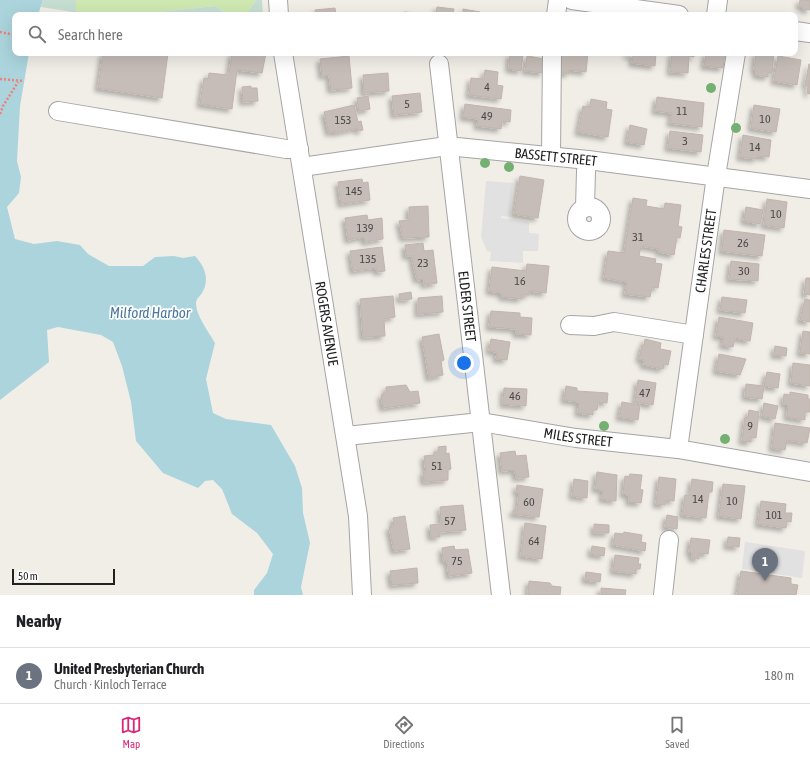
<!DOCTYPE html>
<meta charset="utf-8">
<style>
body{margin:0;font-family:"Asap Condensed",sans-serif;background:#f6f6f6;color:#202124}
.scale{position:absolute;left:12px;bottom:10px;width:103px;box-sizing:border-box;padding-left:4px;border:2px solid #212121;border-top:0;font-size:11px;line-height:14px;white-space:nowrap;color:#212121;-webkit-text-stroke:3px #fff;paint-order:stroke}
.you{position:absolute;left:464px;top:363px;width:14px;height:14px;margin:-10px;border:3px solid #fff;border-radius:50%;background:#1a73e8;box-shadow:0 0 0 6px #1a73e833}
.badge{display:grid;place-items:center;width:26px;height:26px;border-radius:50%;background:#db2777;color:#fff;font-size:13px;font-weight:700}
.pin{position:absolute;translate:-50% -33px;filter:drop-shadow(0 1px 2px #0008)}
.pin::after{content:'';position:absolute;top:21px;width:14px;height:12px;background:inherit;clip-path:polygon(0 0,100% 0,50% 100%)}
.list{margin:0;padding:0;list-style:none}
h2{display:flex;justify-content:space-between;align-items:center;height:52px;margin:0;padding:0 16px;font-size:17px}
h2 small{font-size:13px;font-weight:400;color:#757577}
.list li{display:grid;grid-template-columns:26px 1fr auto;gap:12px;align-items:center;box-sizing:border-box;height:56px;padding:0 16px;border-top:1px solid #e0e0e0}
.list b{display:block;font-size:15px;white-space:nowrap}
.list p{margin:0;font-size:13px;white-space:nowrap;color:#757577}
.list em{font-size:13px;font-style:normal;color:#757577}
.icon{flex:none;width:22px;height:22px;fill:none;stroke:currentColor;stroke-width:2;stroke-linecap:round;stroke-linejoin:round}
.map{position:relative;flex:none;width:810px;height:595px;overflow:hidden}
.search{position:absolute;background:#fff;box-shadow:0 4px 16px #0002;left:12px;right:12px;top:12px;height:44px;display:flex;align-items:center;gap:10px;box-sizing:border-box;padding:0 14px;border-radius:8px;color:#757577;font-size:15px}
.sheet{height:108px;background:#fff}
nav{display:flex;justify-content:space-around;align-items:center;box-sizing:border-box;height:56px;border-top:1px solid #e0e0e0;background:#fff;font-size:11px;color:#757577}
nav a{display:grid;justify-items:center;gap:2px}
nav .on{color:#db2777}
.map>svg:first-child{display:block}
.grass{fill:#cfe8b1}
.wetland{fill:#c6ded2}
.parking{fill:#e1e1e1}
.water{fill:#abd4dc}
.building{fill:#c6bdb8;stroke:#c2b4ab;filter:url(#shadow)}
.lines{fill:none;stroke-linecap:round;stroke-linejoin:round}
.minor-casing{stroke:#a5a5a5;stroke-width:20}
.path{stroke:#f57c75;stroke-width:2.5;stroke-dasharray:2 2;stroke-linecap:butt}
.minor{stroke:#fff;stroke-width:18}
.tree{fill:#75b073}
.labels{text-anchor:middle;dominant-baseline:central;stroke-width:3.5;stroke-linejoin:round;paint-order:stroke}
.number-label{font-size:12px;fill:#4a4847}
.street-label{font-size:14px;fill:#212121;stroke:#fff}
.water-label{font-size:15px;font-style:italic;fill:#4a789e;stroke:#fff}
</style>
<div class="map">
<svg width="810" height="595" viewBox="0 0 810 595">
<defs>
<filter id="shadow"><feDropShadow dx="-3.5" dy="3.5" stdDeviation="2" flood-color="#0004"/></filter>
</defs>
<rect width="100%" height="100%" fill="#f1eee8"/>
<path class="grass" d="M76,0h180l-10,15h-17l-14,-9 -85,9 -54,-3z"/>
<path class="wetland" d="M43,0h33v12l28,3h-13l-50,-8z
M256,0h6l1,15h-17z
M215,6l14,9h-99z"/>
<path class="parking" d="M486,181l27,2 -3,34 -9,-1v2l28,4v11l10,1 -1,17h-15v12l-33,-2 1,-9 -4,-1 -6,-14z
M745,542l60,9 -3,27 -60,-9z"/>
<path class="water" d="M0,0h43l-5,15h-23v38h14l-9,53 -3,55 4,16 -2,16 -12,14 8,32 19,5 23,-3 23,4 8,9 21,12h34l12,-9 19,-1 9,2 12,-2c10,11 15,23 7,37 -2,3 -6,6 -6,10 0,13 13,29 19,40l-9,36 7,34 13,6 45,6 24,41 7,22 1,25 7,30 -9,44 2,8h-49v-5l13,-17 6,-19 -16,-21 -25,-19 -10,-25 -9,-9 -8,1 -7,7 -35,-15 -27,-32 -5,-39 -9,-36 -9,-24 -12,-7 -43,-8 -11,3 2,32 -49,38z"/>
<path class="building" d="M800,0h10v10l-7,-1v-3h-4z
M437,7l17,2 -1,6h-17z
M335,8l1,7h-20l-1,-5z
M463,9l17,3v3h-17z
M404,12l17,1v2h-18z
M103,53h65l-6,45 -64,-10z
M232,53h34l-4,20 -25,-3 -5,39 -32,-5 4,-26 4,1 1,-6 20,2z
M560,53h28l-2,19 -17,-2v4l-11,-2z
M627,53h29l-1,13 -23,-3 1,-7 -6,-1z
M672,53h22v4l-5,-1 -1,17 -18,-1z
M706,53h19l-2,15 -19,-2z
M756,53h18l-2,20h-4v4l-12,-2v-5h-2z
M510,54l13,1 -2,16 -12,-2z
M349,56l3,32 -21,2 -2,-15 -7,1 -2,-17z
M527,56l18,3 -2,14 -18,-2z
M778,56l23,4 -4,25 -23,-4z
M809,64h1v30l-3,-1 1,-7 -3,-1z
M485,70l13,2 -1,13 6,1 -2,13 -32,-4 2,-17 13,1z
M388,73l1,18 -25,2 -1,-18z
M251,86v2h6l1,13 -15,1 -1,-15z
M420,93l2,19 -28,3 -2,-19z
M368,96l2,13 -11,2 -2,-13z
M657,97l47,6 -2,24 -32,-4 2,-10 -17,-2z
M591,99l16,3 -1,7 6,1 -4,27 -30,-5 5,-26 7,1z
M465,104l46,6 -1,12 -8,-1 -1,8 -24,-3 1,-7 -15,-2z
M354,105l4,17 3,-1 2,9 -5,1 -1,-3 -22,5v-2l-6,2 -5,-21z
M754,105l26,4 -4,23 -25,-4z
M630,125l17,4 -3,16 -17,-3z
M670,131l33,4 -2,17 -33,-4z
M743,135l28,5 -2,17 -12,-1 -1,3 -16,-2z
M520,176l24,4 -6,38 -24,-4z
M362,179l1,4 5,-1 2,18 -29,4 -3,-22z
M633,198l14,2 -1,6 18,3 1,-6 16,2 -3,21 4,1 -2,11 -3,-1 -3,18 -15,-3v-3l-18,-3 -2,10 17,3 -1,4 7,1 -4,24 -6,-1 -2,10 -25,-3 2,-12 -23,-4 4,-27 16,2z
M767,199l20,3 -3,26 -20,-3z
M428,206l1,31 -26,1 -4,-17 10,-1v-13z
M746,207l17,3 -3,14 -16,-3z
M367,215l1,5 14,-2 1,21 -18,3 -1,-5 -16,3 -3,-22z
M724,230l41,5 -3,21 -40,-5z
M423,243l1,8 9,-1 4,33 -13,2v-6l-7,1 -5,-22h2v-2h-8l-1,-11z
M382,247l3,24 -8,1 -1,-4 -23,3 -3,-20z
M731,261l28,3 -1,17 -29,-2z
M527,264l22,2 -3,27 -17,-2v4h-7v4l-20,-2v-4l-13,-2 3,-24 34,4z
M806,278h4v17l-6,-1z
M411,292l1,7 -12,1 -1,-6z
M393,296l2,21 -11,2 1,17 -22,1 -3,-38z
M442,296l1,16 -25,2v-16z
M722,297l25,3 -2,13 -25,-3z
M805,299l5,1v22l-10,-2z
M491,311l29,2v4l12,1 -1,17 -15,-1v-5l-27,-2z
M719,317l34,6 -3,18 -15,-3 -2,9 -11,-2 2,-8 -8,-1z
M803,331l7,1v22l-10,-1z
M439,334l5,26 -3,1 2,14 -14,3 -7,-41z
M491,339l19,3 -3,18 -11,-1 1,-7 -8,-1z
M645,339l16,4 -1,6 11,2 -3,14 -4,-1 -1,5 -20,-4 1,-5 -5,-1 3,-14h2z
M775,346l12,2 -1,8 -12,-1z
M719,354l27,5 -6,16 -24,-4z
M793,363l17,2v21l-19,-3z
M767,372l13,2 -2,14 -14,-2z
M638,380l18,3 -3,22 -18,-3z
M746,384l18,2 -2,13 -17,-2z
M406,385l4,7 8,-1 2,12 -37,5 -2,-13 5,-1v-7z
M566,386l11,2v3l31,2 -1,10 -9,-1 -1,8h-4v5l-15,-2 1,-11 -15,-2z
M504,388l23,1 -1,17 -23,-2z
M790,392l18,3v4h2v13h-5v8l-18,-3 1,-13h-5l1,-10 6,1z
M622,402l18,3 -2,15 -19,-3z
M764,403l14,3 -3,13 -13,-3z
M749,410l10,2 -3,26 -5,-1v5l-9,-1 3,-24h3z
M775,423l35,5 -3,15 -20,-3 -2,10 -13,-2z
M446,446v8l3,-1 2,16 -3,1v10l-24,2 -1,-10h3l-2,-16 10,-1v-3h5l-1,-5z
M515,451l1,5 10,-1 3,22 -13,1 -1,-8 -13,1 -2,-18z
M597,472l20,3 -1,26 -14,-2 1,-9 -8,-1z
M630,474l12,1 -2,14 3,1 -2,13 -12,-1v-7l-6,-1 2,-18 4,1z
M659,477l17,2 -2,22 -9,-1v5l-9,-1z
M574,479l14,2 -1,17 -15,-2z
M692,479l21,3 -1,10h-3l-3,26 -24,-3 3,-20h5z
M723,484l22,2 -4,33 -22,-3z
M517,485l26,4 -4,28 -26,-3v-4h4l2,-18h-3z
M761,501l25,3 -1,9h7l-1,9 -4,-1 -1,7 -28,-4z
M463,505l3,25 -26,2v5h-9l-1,-12 11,-1 -1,-17z
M667,515l11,2 -1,12 -12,-2z
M405,516l5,33 -16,2 -5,-24 5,-1 -1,-8z
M525,523l21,3 -4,33 -21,-3z
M594,524l15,1v8h-15z
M624,532l18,3 -1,7 5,1 -1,8 -32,-6 2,-12 8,1z
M728,537l12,1 -1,9 -12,-1z
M691,538l19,2 -2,14 -9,-1v6l-7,-1v-5l-3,-1z
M454,546l1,4 13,-1 4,24 -23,3 -2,-16 -4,1 -1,-13z
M592,546l13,2 -1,8 -13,-2z
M615,555l24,3 -1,6h3l-1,5h-4v5l-23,-3z
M417,568l1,15 -26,2 -2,-14z
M741,571l50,7v6l7,1 -2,10h-59z
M586,572l15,2 -1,8 -15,-2z
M529,581l21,2 2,3 9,1 -1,8h-32z
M601,588l25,2 -1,5h-24z"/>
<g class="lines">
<defs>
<g id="minor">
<path d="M278,0l1,15"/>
<path d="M572,0l107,15"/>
<path d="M556,15l2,-15"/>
<path d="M716,15l2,-15"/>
<path d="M795,31l15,2"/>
<path id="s1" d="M283,53l75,463 4,79"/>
<path id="s2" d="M439,64l62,531"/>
<path d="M58,111l228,38h13"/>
<path d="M551,156l1,-103"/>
<path id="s3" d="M302,167l145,-21 141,14 222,29"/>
<circle cx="589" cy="219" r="12"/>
<path d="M585,208l1,-37 2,-11"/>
<path d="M570,325l24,1 20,-4 80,13"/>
<path id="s4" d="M346,436l135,-14 95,16 102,11 132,23"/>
<path id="s5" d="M678,449l38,-273 20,-123"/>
<path d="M663,595l6,-55"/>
</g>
</defs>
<use href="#minor" class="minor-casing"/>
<path class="path" d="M0,32l15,3
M0,79l24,2
M0,114l3,-8 15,-24"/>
<use href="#minor" class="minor"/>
</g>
<g class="tree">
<circle cx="711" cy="88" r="5"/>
<circle cx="736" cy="128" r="5"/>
<circle cx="485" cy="163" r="5"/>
<circle cx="509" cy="167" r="5"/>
<circle cx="604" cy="426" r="5"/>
<circle cx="725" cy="439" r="5"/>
</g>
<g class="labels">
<g class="number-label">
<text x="487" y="87">4</text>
<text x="407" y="104">5</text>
<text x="682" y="111">11</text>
<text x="487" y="116">49</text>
<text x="765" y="119">10</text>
<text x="343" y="120">153</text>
<text x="685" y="141">3</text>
<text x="755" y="147">14</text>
<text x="354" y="191">145</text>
<text x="776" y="214">10</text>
<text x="365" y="228">139</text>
<text x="638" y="237">31</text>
<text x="743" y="243">26</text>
<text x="368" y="259">135</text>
<text x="423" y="263">23</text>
<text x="744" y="271">30</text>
<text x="520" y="281">16</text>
<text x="645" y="393">47</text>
<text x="515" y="396">46</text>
<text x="750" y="426">9</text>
<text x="437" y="466">51</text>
<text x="698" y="499">14</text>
<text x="732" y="501">10</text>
<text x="529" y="502">60</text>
<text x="774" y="515">101</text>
<text x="450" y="521">57</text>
<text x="534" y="541">64</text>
<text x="457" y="561">75</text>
</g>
<g class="street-label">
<text stroke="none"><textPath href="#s3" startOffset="256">BASSETT STREET</textPath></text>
<text stroke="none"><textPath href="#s5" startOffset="200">CHARLES STREET</textPath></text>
<text stroke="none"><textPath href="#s2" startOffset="244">ELDER STREET</textPath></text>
<text stroke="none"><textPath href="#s1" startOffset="274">ROGERS AVENUE</textPath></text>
<text stroke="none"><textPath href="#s4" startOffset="234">MILES STREET</textPath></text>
</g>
<g class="water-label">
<text x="150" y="312">Milford Harbor</text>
</g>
</g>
</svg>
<div class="scale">50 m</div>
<div class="you"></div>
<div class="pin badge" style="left:765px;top:581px;background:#6b7280">1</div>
<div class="search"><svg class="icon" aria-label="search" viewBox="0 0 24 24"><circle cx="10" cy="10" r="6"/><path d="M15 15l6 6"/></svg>Search here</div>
</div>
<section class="sheet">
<h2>Nearby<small></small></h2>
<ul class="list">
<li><span class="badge" style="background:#6b7280">1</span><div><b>United Presbyterian Church</b><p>Church · Kinloch Terrace</p></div><em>180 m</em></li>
</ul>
</section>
<nav>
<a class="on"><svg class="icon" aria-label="map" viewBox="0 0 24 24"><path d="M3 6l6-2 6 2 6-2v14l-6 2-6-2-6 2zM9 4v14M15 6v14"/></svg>Map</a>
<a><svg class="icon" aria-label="directions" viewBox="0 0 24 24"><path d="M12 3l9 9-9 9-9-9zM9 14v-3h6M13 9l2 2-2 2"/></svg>Directions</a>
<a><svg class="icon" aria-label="saved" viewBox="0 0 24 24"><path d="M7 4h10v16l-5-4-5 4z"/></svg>Saved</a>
</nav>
